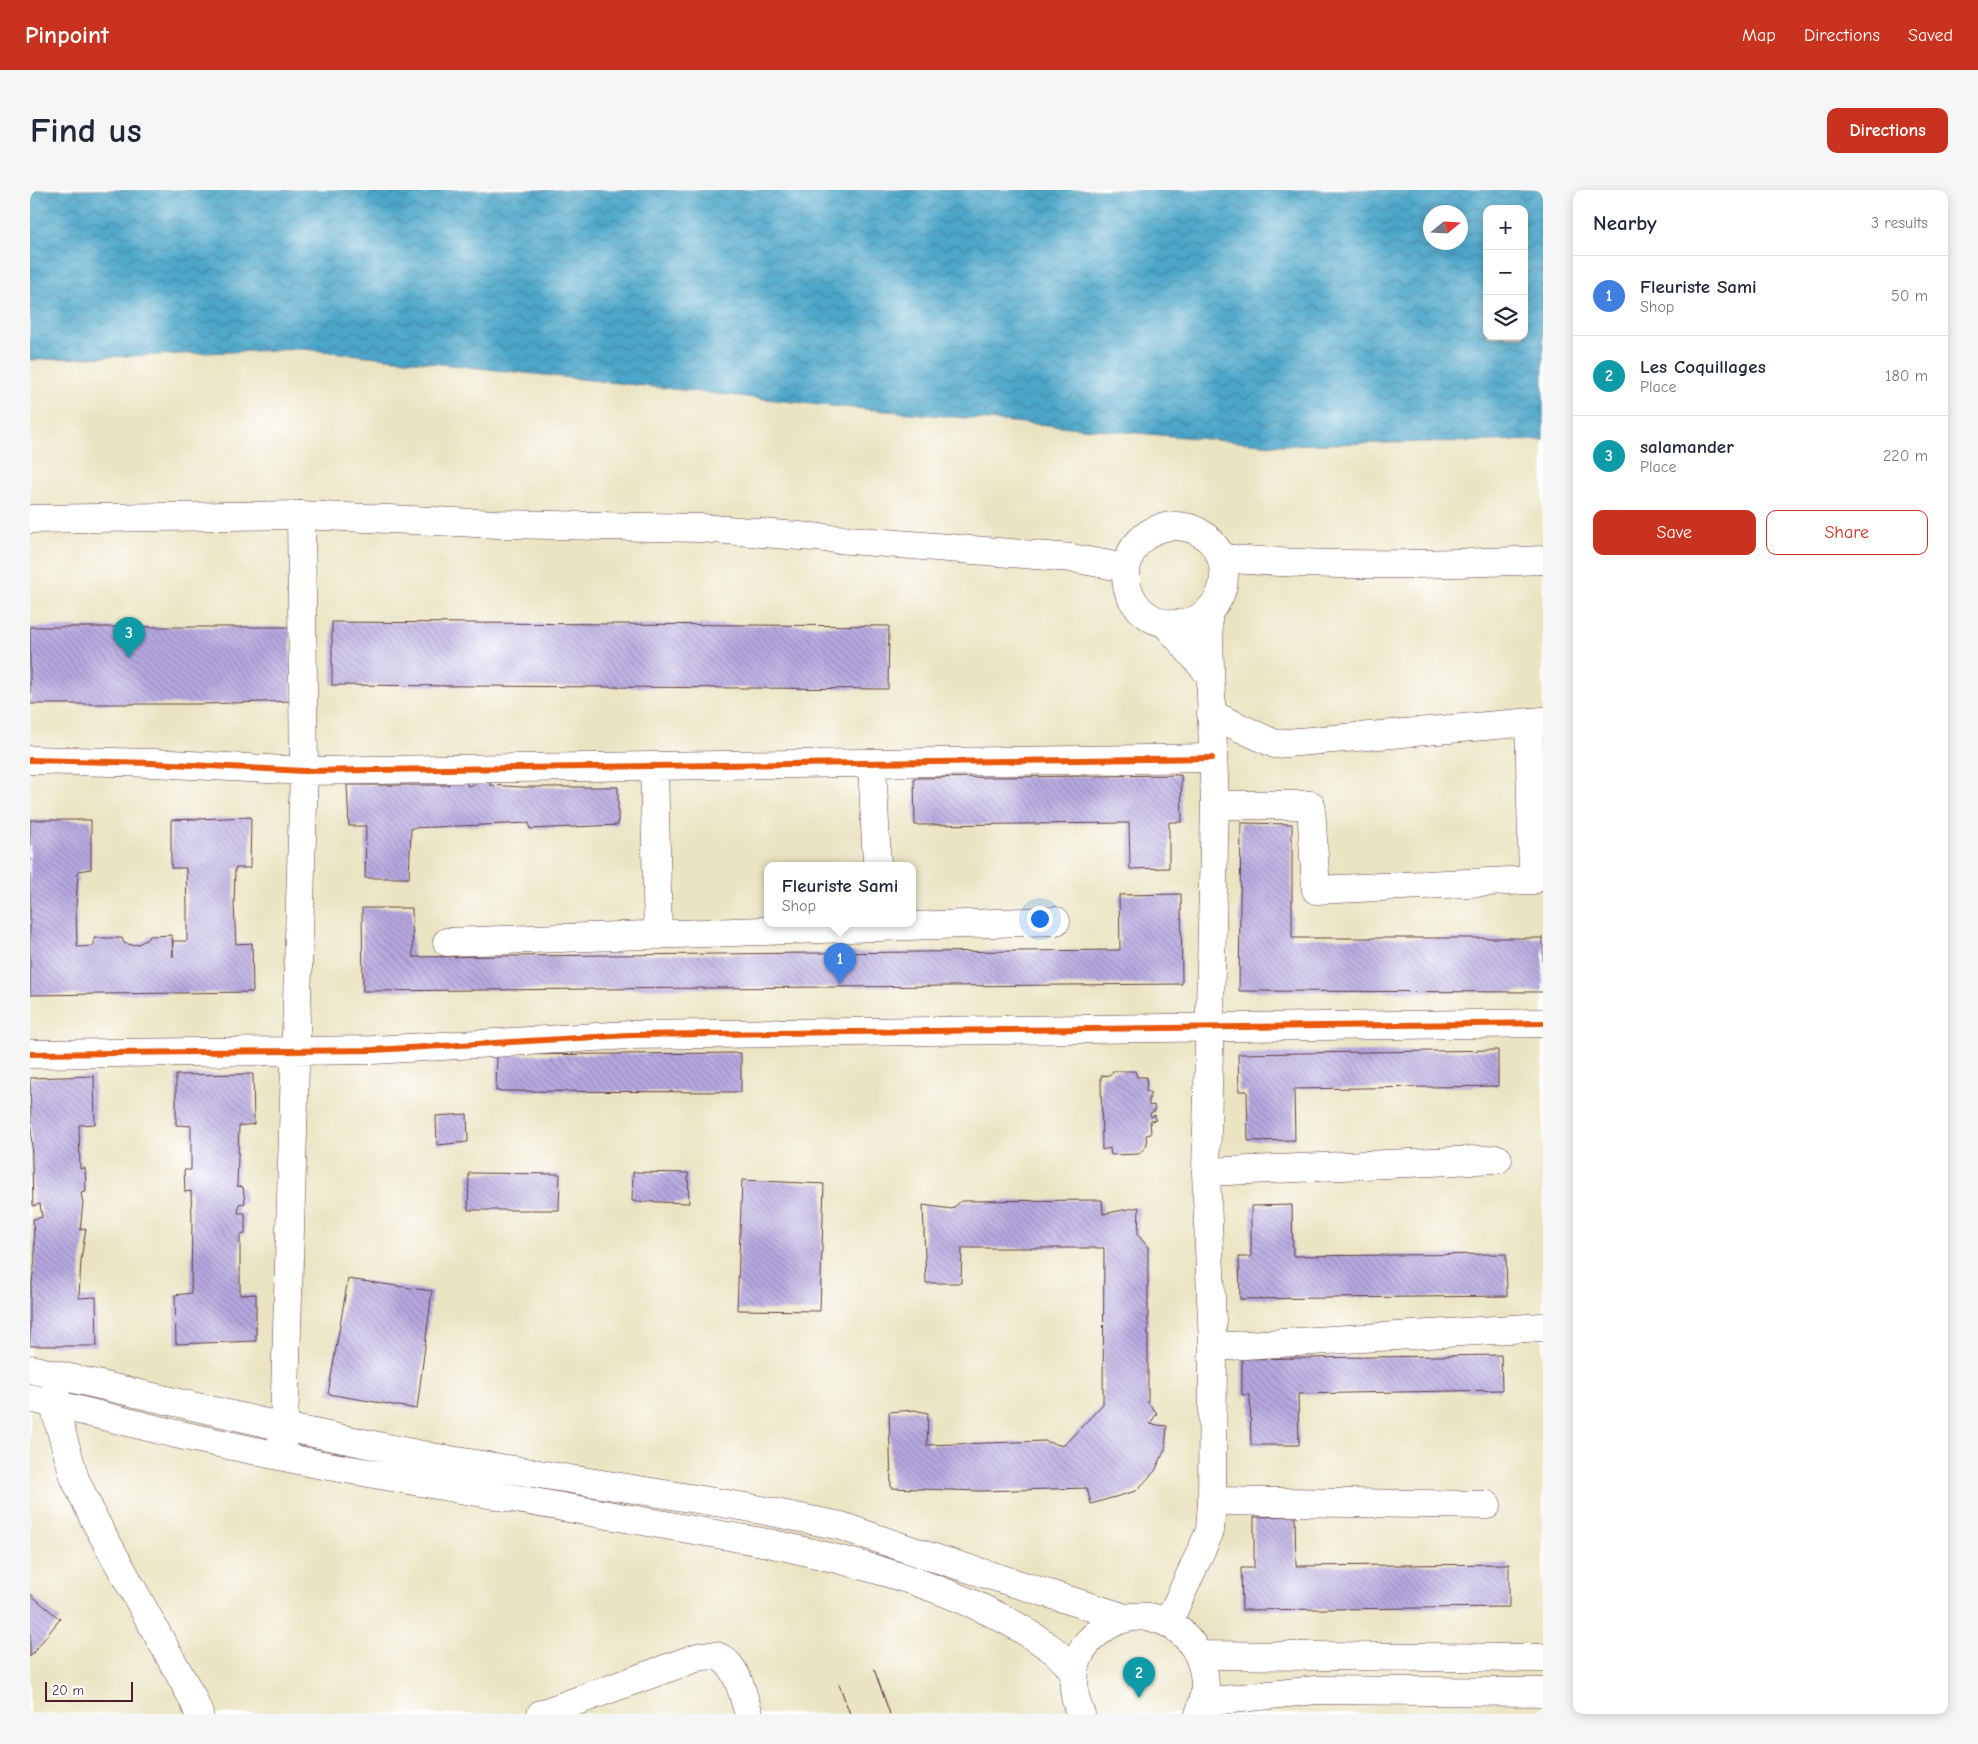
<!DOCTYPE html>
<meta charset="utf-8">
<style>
body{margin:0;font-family:"Comic Neue",sans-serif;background:#f6f6f7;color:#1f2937}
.controls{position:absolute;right:15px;top:15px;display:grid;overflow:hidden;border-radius:10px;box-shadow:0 2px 12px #0003}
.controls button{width:45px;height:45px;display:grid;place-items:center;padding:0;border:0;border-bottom:1px solid #e0e1e3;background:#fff;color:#1f2937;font:25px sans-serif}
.compass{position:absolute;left:1393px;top:15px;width:45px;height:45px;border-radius:50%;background:#fff;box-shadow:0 2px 12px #0003;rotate:72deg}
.scale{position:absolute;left:15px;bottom:12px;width:88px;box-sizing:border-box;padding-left:5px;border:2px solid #4a1f2b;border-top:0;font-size:14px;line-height:18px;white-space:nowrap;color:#4a1f2b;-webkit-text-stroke:4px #fff;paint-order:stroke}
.you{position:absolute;left:1009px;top:728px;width:18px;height:18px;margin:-12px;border:4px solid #fff;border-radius:50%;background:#1a73e8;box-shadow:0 0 0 8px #1a73e833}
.badge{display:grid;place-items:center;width:32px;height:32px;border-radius:50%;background:#c8321e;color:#fff;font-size:16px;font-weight:700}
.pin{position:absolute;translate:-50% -41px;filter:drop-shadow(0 1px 2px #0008)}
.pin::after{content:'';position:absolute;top:26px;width:18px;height:15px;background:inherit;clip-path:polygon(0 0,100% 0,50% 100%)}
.popup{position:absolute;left:734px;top:672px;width:152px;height:65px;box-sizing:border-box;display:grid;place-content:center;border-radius:10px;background:#fff;filter:drop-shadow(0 1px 4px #0005);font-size:16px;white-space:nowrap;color:#747a83}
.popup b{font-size:19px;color:#1f2937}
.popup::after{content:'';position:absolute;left:50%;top:100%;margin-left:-10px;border:10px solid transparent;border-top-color:#fff}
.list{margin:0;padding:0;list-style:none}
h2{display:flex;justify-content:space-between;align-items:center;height:65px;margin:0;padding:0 20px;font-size:21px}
h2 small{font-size:16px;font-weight:400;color:#747a83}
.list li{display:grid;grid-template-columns:32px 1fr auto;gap:15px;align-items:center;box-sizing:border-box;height:80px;padding:0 20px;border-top:1px solid #e0e1e3}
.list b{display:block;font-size:19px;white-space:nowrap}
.list p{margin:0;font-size:16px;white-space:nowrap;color:#747a83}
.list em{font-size:16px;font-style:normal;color:#747a83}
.actions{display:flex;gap:10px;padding:15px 20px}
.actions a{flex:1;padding:11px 0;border:1px solid #c8321e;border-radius:10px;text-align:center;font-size:18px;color:#c8321e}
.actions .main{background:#c8321e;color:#fff}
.icon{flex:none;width:28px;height:28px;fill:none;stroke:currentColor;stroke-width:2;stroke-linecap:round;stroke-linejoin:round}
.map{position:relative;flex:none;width:1513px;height:1524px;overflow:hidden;border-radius:10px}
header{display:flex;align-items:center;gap:30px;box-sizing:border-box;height:70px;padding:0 25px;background:#c8321e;color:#fff}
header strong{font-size:24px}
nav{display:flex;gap:28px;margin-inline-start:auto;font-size:18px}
.intro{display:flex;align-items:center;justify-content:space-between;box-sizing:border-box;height:120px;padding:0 30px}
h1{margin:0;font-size:35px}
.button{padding:12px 22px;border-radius:10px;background:#c8321e;color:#fff;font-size:18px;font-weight:700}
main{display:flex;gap:30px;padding:0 30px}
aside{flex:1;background:#fff;border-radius:10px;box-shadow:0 2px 12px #0003}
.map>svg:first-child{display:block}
.water{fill:url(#water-waves);stroke:#4b627a;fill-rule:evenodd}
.building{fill:url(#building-back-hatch)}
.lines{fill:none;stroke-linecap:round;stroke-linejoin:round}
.minor-casing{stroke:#623d42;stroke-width:29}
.major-casing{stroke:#623d42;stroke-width:29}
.minor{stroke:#fff;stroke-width:28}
.major{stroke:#fff;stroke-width:28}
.tram{stroke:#4a1f2b;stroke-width:1}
.cycleway-casing{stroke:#fff;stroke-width:9}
.cycleway{stroke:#e8590c;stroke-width:6}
</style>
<header>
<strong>Pinpoint</strong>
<nav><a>Map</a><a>Directions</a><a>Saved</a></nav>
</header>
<div class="intro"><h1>Find us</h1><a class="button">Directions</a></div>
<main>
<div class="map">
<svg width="1513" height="1524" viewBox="0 0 1513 1524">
<defs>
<pattern id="water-waves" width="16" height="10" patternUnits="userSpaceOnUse" patternTransform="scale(1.25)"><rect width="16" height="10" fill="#4ca6c9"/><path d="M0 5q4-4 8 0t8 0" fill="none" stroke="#4187a3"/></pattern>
<pattern id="building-back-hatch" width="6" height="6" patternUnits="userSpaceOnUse" patternTransform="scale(1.25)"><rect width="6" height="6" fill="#b6a9e0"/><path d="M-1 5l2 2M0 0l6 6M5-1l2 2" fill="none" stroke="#9689b6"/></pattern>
</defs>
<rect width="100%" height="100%" fill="#fff"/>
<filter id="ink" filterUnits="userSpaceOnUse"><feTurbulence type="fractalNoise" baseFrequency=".02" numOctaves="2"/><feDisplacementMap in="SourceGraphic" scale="10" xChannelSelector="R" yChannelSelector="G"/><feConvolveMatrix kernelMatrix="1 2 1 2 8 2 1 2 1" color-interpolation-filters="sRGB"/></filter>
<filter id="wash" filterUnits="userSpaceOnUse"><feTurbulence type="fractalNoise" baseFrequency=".0096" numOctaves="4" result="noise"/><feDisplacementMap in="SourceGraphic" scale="20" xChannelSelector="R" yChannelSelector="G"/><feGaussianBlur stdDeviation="1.12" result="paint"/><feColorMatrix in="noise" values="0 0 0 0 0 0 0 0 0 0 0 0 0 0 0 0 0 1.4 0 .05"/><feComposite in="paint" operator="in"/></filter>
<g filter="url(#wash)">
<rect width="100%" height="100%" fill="#ebe4c3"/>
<path class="water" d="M0,0h1513v250l-269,5 -444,-39 -527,-57 -273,11zM1457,19h37v127h-37zM1400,22h30v30h-30z"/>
<g id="blocks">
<path class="building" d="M302,432l557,4 -1,63 -556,-4z
M0,437h260l1,74 -87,3h-174z
M1151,585l1,47h-13v46l-39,1 -1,-46 -214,2 -1,-47z
M460,588v7l31,2h97v38l-88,4 -1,-6 -118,5 -2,50h-44l1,-52h-17l-2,-41h102v-6h18v7l9,-2v-5z
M221,627l-1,51h-15l-1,37 2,39 16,-1 1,49 -223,3v-175h61v49l-13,2 -2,36 1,40 17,-1v-8h28l2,5 8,2 6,-1 8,-4 4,-4 22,-1 1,22v-16h14v-35l-1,-38h-15v-48z
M1211,633l51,1v114h251v54l-304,-1z
M1151,704l1,90 -819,7 -1,-83h50l1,49 707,-7 -1,-55z
M1468,860v36l-204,3 1,51 -47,1 -1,-50h-8l-1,-37z
M711,863v39l-245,-1 1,-36z
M1083,881h22l2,6h10l-1,14 5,2 -2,4v9l5,-1 1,6 -5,2 1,4 4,-2 1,5 -6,1 1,13 -5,1 1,10 -8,9 -28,1 -1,-7 -8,2 -1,-74 9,-1z
M223,884l1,50 -15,2 -2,60 6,1 2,16 -6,1 -1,9h7v21l-5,1v60l16,-1v47l-80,3 -1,-49 16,-2 1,-74 -1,-28 -6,1 -1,-22h7v-44l-15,-1v-50z
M64,886l1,48 -16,1 1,44 5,-1 1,24 -5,1 2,10 -3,27 6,-2 -5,32 -2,38 17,-1 1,49h-67v-49l5,-37 -2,-41 9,-2 -2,-13 -7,2 -3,-128z
M437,924l1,28 -31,3 -1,-29z
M603,982l55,1 1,30 -57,-2z
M439,983l91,1 -1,36h-91z
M712,990l82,4 -4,127 -83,-1z
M1072,1010l1,14 36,-7 -1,28 10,12v156l9,10 -7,11 17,2 -2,24 -10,21 -19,20 -45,13 -4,-16 -107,3 -89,-3 -2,-76 25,-2 14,3 -1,32 118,-4 18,5 40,-42 1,-156h-142l-1,35h-35l-3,-78 29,4 9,-8z
M1262,1015l1,51 213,-2 1,42 -267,3 -1,-42h12v-51z
M318,1089l84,12 -15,118 -89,-15z
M1471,1165l1,35 -204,4 1,51h-48l-1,-50h-8v-36z
M1265,1326l1,50 213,-2v43l-267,3 -1,-42h13v-51z
M0,1404l30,25 -30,38z"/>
</g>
</g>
<g filter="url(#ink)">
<use href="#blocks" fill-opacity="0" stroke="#623d42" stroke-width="1"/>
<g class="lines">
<defs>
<path id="minor" d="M1136,434l44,51
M1181,524l64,30 268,-23
M0,570l123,3 151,8 908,-13
M842,573l5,102
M624,576l4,169
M1185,615h96l5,85 217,-10 -4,-158
M417,752l609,-21
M0,864l343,-4 257,-15 913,-12
M1176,982l292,-13
M1183,1157l330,-20
M0,1179l254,58 148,30 314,50 95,19 84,29 201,63
M26,1199l-3,14 22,76 20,42 97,176 7,17
M0,1208l146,36 141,30 451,79c94,20 208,49 285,107 8,6 15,15 22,22
M252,1253l2,-16 20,-656 -3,-256
M1182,1311l275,4
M1138,1433l42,-92 2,-30 1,-154 -7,-175 9,-367 -7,-193
M1170,1465l343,3
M1174,1512l112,-12 227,2
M511,1524l160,-58c7,0 14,-2 20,2 17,9 22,39 28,56
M1051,1524c-8,-16 -9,-31 -5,-48 3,-14 12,-26 23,-34 55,-45 127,15 100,82"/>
<path id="major" d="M0,329l271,-4 197,9 203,4 371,30 54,10
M1096 385a49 49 0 1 1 98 0a49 49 0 1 1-98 0Z
M1192,368c106,10 214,6 321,2"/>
</defs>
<use href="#minor" class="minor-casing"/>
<use href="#major" class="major-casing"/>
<use href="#minor" class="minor"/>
<use href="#major" class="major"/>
<path class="tram" d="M844,1479l16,45
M809,1494l11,30"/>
<defs>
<path id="cycleway" d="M0,570l123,3 151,8 908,-13
M0,864l343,-4 257,-15 913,-12"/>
</defs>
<use href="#cycleway" class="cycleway-casing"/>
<use href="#cycleway" class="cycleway"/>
</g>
</g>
</svg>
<div class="controls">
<button>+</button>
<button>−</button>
<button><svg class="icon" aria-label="layers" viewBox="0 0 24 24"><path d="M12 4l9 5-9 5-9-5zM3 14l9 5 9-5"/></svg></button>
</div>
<svg class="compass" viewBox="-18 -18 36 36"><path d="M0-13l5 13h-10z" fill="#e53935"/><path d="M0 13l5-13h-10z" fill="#747a83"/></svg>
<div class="scale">20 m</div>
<div class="you"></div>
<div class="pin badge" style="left:810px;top:794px;background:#3f7fe0">1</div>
<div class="popup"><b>Fleuriste Sami</b>Shop</div>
<div class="pin badge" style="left:1109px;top:1508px;background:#0f9aa8">2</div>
<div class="pin badge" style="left:99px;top:468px;background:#0f9aa8">3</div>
</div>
<aside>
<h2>Nearby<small>3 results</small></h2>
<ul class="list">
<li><span class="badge" style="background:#3f7fe0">1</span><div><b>Fleuriste Sami</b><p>Shop</p></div><em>50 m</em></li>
<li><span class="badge" style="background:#0f9aa8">2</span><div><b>Les Coquillages</b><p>Place</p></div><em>180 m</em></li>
<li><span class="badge" style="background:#0f9aa8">3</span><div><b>salamander</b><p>Place</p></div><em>220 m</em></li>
</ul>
<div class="actions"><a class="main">Save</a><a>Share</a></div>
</aside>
</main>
